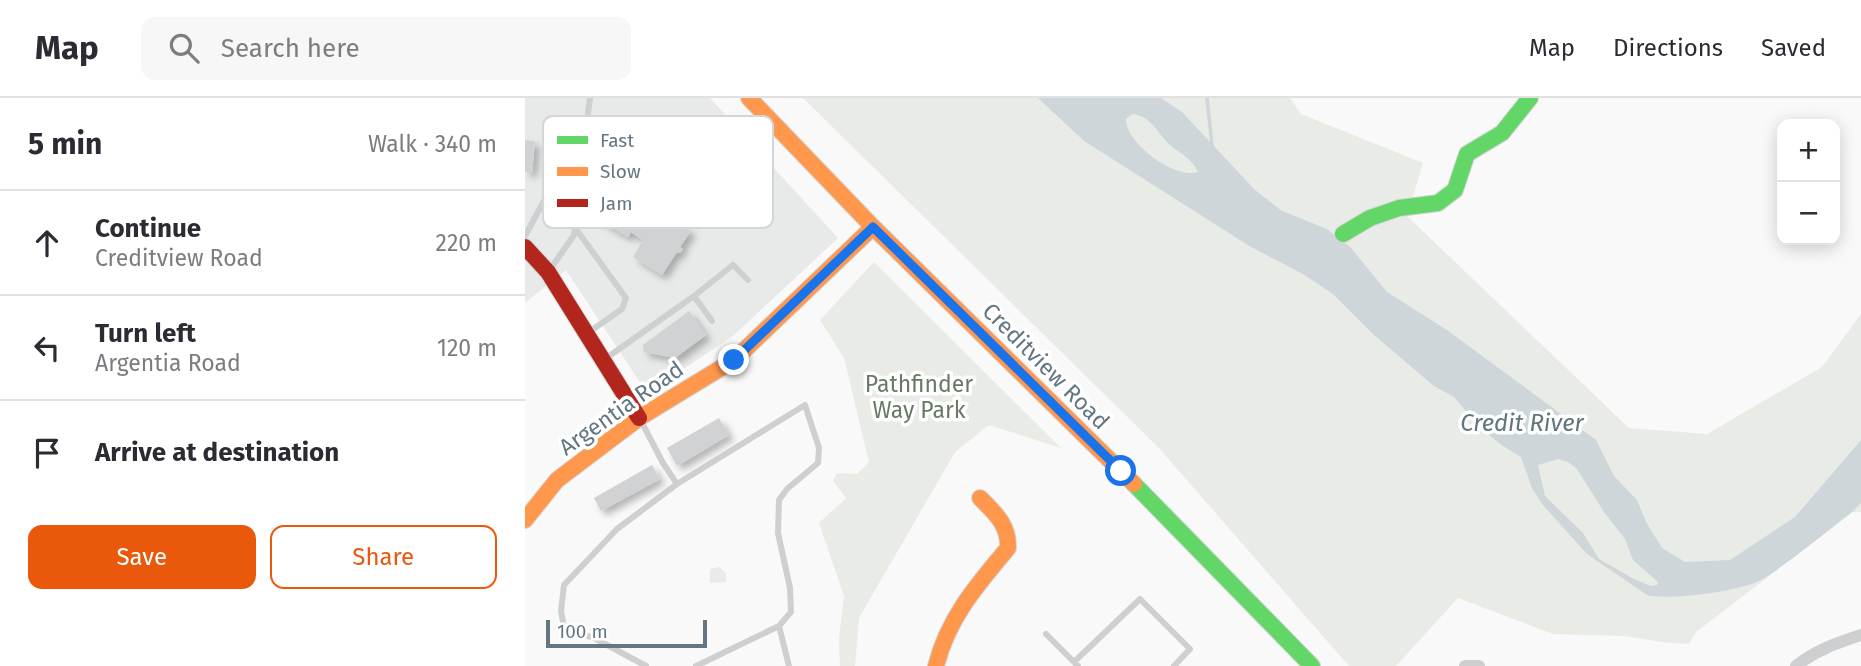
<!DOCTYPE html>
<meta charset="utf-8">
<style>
body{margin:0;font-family:"Fira Sans",sans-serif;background:#f7f7f7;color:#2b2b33}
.controls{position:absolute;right:21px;top:21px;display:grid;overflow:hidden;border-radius:14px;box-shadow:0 4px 18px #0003}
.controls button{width:63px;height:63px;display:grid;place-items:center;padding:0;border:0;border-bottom:2px solid #e1e1e2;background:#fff;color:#2b2b33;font:35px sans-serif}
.scale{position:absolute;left:21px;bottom:18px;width:161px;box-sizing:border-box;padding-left:7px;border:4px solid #657683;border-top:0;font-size:19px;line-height:24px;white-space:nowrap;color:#657683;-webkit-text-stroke:5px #fff;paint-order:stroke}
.stop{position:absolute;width:21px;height:21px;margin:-16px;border:5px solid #1a73e8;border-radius:50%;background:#fff}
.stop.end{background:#1a73e8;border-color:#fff;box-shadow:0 2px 7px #0008}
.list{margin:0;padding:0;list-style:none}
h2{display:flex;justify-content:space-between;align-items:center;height:91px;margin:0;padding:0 28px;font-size:30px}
h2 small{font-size:23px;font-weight:400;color:#7c7c81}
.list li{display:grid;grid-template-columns:46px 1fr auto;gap:21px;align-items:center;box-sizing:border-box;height:105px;padding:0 28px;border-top:2px solid #e1e1e2}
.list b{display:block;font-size:26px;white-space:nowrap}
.list p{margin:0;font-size:23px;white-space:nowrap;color:#7c7c81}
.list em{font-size:23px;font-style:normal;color:#7c7c81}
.actions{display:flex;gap:14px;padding:21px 28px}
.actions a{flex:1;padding:16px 0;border:2px solid #ea580c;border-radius:14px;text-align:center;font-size:24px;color:#ea580c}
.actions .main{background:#ea580c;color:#fff}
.icon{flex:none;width:38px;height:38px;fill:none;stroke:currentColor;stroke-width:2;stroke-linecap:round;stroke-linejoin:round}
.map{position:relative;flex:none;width:1336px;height:568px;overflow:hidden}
header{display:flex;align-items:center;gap:42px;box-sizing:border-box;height:98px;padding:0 35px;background:#fff;border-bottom:2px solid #e1e1e2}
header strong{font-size:33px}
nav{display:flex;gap:38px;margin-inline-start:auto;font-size:24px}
.search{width:490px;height:63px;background:#f7f7f7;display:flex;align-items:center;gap:18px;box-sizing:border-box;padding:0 24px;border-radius:14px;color:#7c7c81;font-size:26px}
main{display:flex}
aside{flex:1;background:#fff}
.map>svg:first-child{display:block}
.built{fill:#e8e9e9}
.green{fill:#e8ebe6}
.water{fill:#ced6d9;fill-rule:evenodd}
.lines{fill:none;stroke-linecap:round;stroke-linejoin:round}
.stream{stroke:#ced6d9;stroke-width:3.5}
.building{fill:#d0d2d3;filter:url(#shadow)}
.fast-casing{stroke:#d5d6d7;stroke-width:18}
.slow-casing{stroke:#d5d6d7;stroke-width:18}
.jam-casing{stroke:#d5d6d7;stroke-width:18}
.lane{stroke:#cecfd0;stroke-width:6}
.street{stroke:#cecfd0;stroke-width:12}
.fast{stroke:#63d668;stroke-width:16}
.slow{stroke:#ff974d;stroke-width:16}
.jam{stroke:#b3261e;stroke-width:16}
.route{stroke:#1a73e8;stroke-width:9}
.labels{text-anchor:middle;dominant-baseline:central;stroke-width:7;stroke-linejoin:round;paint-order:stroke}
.street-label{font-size:23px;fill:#657683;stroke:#fff}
.park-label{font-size:23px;fill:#687a64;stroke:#fff}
.water-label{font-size:24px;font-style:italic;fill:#60757c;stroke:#fff}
.key{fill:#fff;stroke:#d1d6da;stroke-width:2}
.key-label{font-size:19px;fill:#657683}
</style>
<header>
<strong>Map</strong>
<div class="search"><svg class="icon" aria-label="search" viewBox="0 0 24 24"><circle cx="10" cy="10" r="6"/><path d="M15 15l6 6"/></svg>Search here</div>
<nav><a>Map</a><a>Directions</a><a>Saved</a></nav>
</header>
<main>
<aside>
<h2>5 min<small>Walk · 340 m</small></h2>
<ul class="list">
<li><svg class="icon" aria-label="ahead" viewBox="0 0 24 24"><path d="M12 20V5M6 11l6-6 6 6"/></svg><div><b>Continue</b><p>Creditview Road</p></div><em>220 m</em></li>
<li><svg class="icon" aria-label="left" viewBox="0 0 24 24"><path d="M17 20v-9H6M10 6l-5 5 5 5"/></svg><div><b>Turn left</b><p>Argentia Road</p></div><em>120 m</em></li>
<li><svg class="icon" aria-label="arrive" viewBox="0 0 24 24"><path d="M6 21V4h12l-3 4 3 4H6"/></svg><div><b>Arrive at destination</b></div></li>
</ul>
<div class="actions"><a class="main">Save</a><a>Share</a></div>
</aside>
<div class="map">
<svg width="1336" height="568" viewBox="0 0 1336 568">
<defs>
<filter id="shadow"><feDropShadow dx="5" dy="5" stdDeviation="3.5" flood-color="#0004"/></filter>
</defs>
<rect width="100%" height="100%" fill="#f9f9f9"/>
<path class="built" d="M0,0h185l128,140 -105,98 -86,57 -81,-123 -41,33z"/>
<path class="green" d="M278,0h487l11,16 122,49 -16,53 222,212 78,6 115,-67 39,-53v198h-8l-157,120 -7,12 -27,-2 -38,-6 -71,-2 -95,-36 -62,68h-47l-191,-219z
M349,164l187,186 -72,-23 -34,27 -96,166 -4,48h-15l-1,-28 5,-42 -25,-73 27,-25 -13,-17 4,-8 20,1 12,-12 -25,-104 -24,-38z
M194,469l7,6v9l-16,1v-14z"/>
<path class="water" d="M513,0h123l21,14 73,78 27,21 45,18 24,19 36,44 60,38 149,110 18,36 23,24 9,22 16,26 23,14 45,-2 65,-43 66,-77v63l-8,8c-30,23 -59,48 -90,68 -20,12 -94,22 -116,16l-60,-41 -45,-50 -10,-16 -11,-31 -18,-11 -23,-18 -26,-31 -20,-11 -60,-51 -41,-41 -30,-20 -52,-27 -167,-106zM607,16c20,2 25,19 38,31 11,9 22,14 28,27 -22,8 -73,-29 -72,-53zM1033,361l10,3 9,7 27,43 21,27 8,21 25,22 -1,3 -6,1 -17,-7 -35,-20 -16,-26 -38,-37 -7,-31z"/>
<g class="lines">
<path class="stream" d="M682,0l5,47"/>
</g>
<path class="building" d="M0,42l10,1 -3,31h-7z
M99,76l31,19 -10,15 15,5 31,18 -11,16 3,2 -3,4 -3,-1 -15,23 -29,-18 10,-17 -12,-8 -3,5 -32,-19 16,-27 -2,-2 3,-4 2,2z
M164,213l17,24 -31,23 -31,-6 -1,-7z
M194,320l10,17 -52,31 -10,-18z
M127,367l8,14 -59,32 -7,-13z"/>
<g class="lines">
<defs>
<path id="fast" d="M818,136l27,-16 29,-10 39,-5 17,-13 12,-36 35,-21 28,-35
M609,386l178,182"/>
<path id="slow" d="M224,0l124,129 261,257
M0,422l32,-40 82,-62 95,-58 139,-133
M411,568c12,-48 41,-81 72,-118 1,-23 -13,-35 -28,-50"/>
<path id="jam" d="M0,149l23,25 91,146"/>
</defs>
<use href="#fast" class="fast-casing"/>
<use href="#slow" class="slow-casing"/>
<use href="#jam" class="jam-casing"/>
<path class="lane" d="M51,131l50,69 -4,11 -33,23
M0,138l62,-115 3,-23
M24,173l25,-36 3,-24 44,-77 107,55 -17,31 -32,-19 -17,-44
M169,198l18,25
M80,261l89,-63 39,-31 15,15
M115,321l23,44 14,21
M254,528l10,40
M521,536l32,32
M549,564l66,-63 50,50 -16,17
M121,568l-50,-27 -32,-12 -3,-16 3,-26 53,-56 60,-45 128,-79 14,43 -1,15 -31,26 -8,11 -1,33 12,55 1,24 -12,14 -83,40"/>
<path class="street" d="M940,568h14
M1271,568c20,-16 41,-23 65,-31"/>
<use href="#fast" class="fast"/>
<use href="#slow" class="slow"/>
<use href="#jam" class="jam"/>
</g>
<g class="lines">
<path class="route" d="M209,262l139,-133 248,244"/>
</g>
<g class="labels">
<g class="street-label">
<text transform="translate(521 268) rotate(45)">Creditview Road</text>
<text transform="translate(96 310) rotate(-35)">Argentia Road</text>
</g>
<g class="park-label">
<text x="394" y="286">Pathfinder<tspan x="394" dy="26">Way Park</tspan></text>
</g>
<g class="water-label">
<text x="997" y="325">Credit River</text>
</g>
</g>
<rect x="18" y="18" width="230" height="112" rx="10" class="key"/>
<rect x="32" y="38" width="31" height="8" fill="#63d668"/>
<rect x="32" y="69" width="31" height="9" fill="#ff974d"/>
<rect x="32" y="101" width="31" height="8" fill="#b3261e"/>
<g class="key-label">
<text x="75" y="49">Fast</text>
<text x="75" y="80">Slow</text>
<text x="75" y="112">Jam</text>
</g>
</svg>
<div class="controls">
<button>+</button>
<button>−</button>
</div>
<div class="scale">100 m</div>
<div class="stop" style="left:596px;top:373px"></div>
<div class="stop end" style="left:209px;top:262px"></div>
</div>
</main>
